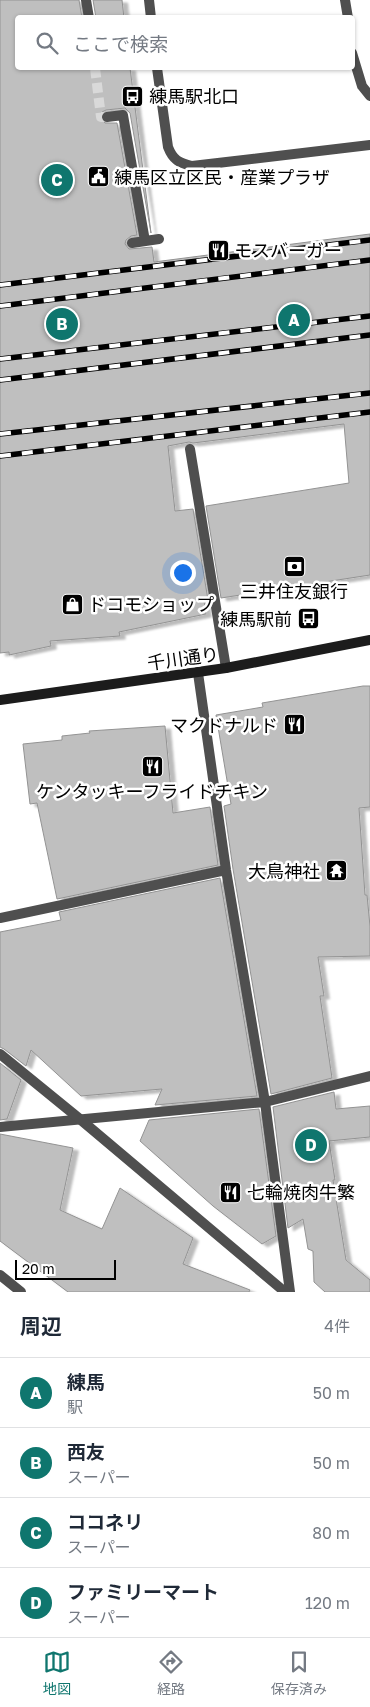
<!DOCTYPE html>
<html lang="ja">
<meta charset="utf-8">
<style>
body{margin:0;font-family:"Golos Text","Noto Sans JP",sans-serif;background:#f6f6f7;color:#1f2937}
.scale{position:absolute;left:15px;bottom:12px;width:101px;box-sizing:border-box;padding-left:5px;border:2px solid #000;border-top:0;font-size:14px;line-height:18px;white-space:nowrap;color:#000;-webkit-text-stroke:4px #fff;paint-order:stroke}
.you{position:absolute;left:182px;top:572px;width:18px;height:18px;margin:-12px;border:4px solid #fff;border-radius:50%;background:#1a73e8;box-shadow:0 0 0 8px #1a73e833}
.badge{display:grid;place-items:center;width:32px;height:32px;border-radius:50%;background:#0f766e;color:#fff;font-size:16px;font-weight:700}
.pin{position:absolute;translate:-50% -50%;border:2px solid #fff;box-shadow:0 1px 5px #0006}
.list{margin:0;padding:0;list-style:none}
h2{display:flex;justify-content:space-between;align-items:center;height:65px;margin:0;padding:0 20px;font-size:21px}
h2 small{font-size:16px;font-weight:400;color:#747a83}
.list li{display:grid;grid-template-columns:32px 1fr auto;gap:15px;align-items:center;box-sizing:border-box;height:70px;padding:0 20px;border-top:1px solid #e0e1e3}
.list b{display:block;font-size:19px;white-space:nowrap}
.list p{margin:0;font-size:16px;white-space:nowrap;color:#747a83}
.list em{font-size:16px;font-style:normal;color:#747a83}
.icon{flex:none;width:28px;height:28px;fill:none;stroke:currentColor;stroke-width:2;stroke-linecap:round;stroke-linejoin:round}
.map{position:relative;flex:none;width:370px;height:1292px;overflow:hidden}
.search{position:absolute;background:#fff;box-shadow:0 1px 4px #0004;left:15px;right:15px;top:15px;height:55px;display:flex;align-items:center;gap:12px;box-sizing:border-box;padding:0 18px;border-radius:5px;color:#747a83;font-size:19px}
.sheet{height:345px;background:#fff}
nav{display:flex;justify-content:space-around;align-items:center;box-sizing:border-box;height:70px;border-top:1px solid #e0e1e3;background:#fff;font-size:14px;color:#747a83}
nav a{display:grid;justify-items:center;gap:2px}
nav .on{color:#0f766e}
.map>svg:first-child{display:block}
.building{fill:#bfbfbf;stroke:#939393;filter:url(#shadow)}
.lines{fill:none;stroke-linecap:round;stroke-linejoin:round}
.pedestrian-tunnel{stroke:#d9d9d9;stroke-width:10;stroke-dasharray:10 5;stroke-linecap:butt}
.pedestrian{stroke:#4f4f4f;stroke-width:10}
.minor{stroke:#4f4f4f;stroke-width:10}
.tertiary{stroke:#4f4f4f;stroke-width:10}
.secondary{stroke:#1c1c1c;stroke-width:10}
.rail-casing{stroke:#000;stroke-width:5.5}
.rail{stroke:#fff;stroke-width:4;stroke-dasharray:11;stroke-linecap:butt}
.labels{text-anchor:middle;dominant-baseline:central;stroke-width:5;stroke-linejoin:round;paint-order:stroke}
.poi-label{font-size:18px;fill:#000;stroke:#fff;text-anchor:start}
.street-label{font-size:18px;fill:#000;stroke:#fff}
</style>
<div class="map">
<svg width="370" height="1292" viewBox="0 0 370 1292">
<defs>
<filter id="shadow"><feDropShadow dx="5.5" dy="3" stdDeviation="1" flood-color="#0004"/></filter>
</defs>
<rect width="100%" height="100%" fill="#fff"/>
<path class="building" d="M0,0h79l3,18h-64v50h112l21,165 -21,-120 -5,-5 -19,2 -4,2 -2,5 5,6h12l20,112 -6,1 -5,4 -1,4 4,5 23,-2 2,15 216,-28v341l-149,23 -15,-92 143,-23 -5,-59 -151,19 -4,-1 -21,4 7,65 18,-2 15,91 -4,1 2,13 -87,18 1,4 -70,5 1,5 -42,9v-3l-9,1z
M93,0h29l2,18h-28z
M363,686h7v121l-11,1 6,87h2l3,31v30l-52,1 6,39h-4l12,82 -61,16 -38,-225 -9,-63 7,-2 -15,-89 47,-8 -1,-4z
M165,726l8,87 37,-6 8,58 -161,34 -20,-96 -7,1 -7,-60 39,-4v-4l28,-3 -1,-2z
M220,878l37,218 -102,9 7,-16 -81,7 -50,-46 -5,16 -22,-17 -4,-2v-115l61,-12 -2,-8z
M0,1063l21,17 -14,39 -7,1z
M334,1092l2,17 34,-3v31l-41,4 6,39h-2l13,80 24,20v12h-45l-11,-10 -1,-31 -5,-2 -5,-30 -15,9 -15,-121z
M259,1109l17,127 -14,8 -49,-38 -73,-65 9,-21z
M0,1134l73,14 -13,62 42,19 18,-41 73,50 -10,26 67,26 -1,2h-181l-68,-51z"/>
<g class="lines">
<path class="pedestrian-tunnel" d="M95,68l6,49h6"/>
<path class="pedestrian" d="M86,0l3,18
M107,117l16,-2 22,126
M132,243l27,-4"/>
<path class="minor" d="M190,449l36,219
M198,673l28,197 39,232 25,190
M0,918l226,-48
M0,1127l265,-25 105,-26
M0,1275l21,17"/>
<path class="tertiary" d="M149,0l2,18
M345,0l3,18
M352,53l10,33 8,10
M157,68l11,79c5,13 11,16 24,19l178,-21
M0,1054l81,66 204,172"/>
<path class="secondary" d="M0,700l226,-32 144,-28"/>
<defs>
<path id="rail" d="M0,285l370,-45
M0,306l370,-46
M0,359l370,-43
M0,380l370,-45
M0,434l370,-41
M0,456l370,-44"/>
</defs>
<use href="#rail" class="rail-casing"/>
<use href="#rail" class="rail"/>
</g>
<defs>
<symbol id="bus-square" viewBox="-11 -11 22 22"><rect x="-9" y="-9" width="18" height="18" rx="4" fill="#000" stroke="#fff"/><path d="M-5-6H5V4H4V6H2V4H-2V6H-4V4H-5ZM-3.5-4V0h7V-4ZM-3.5 1.2v1.5H-2V1.2ZM2 1.2v1.5H3.5V1.2Z" fill="#fff"/></symbol>
<symbol id="civic-square" viewBox="-11 -11 22 22"><rect x="-9" y="-9" width="18" height="18" rx="4" fill="#000" stroke="#fff"/><path d="M-.6-6.5H3V-4.5H.6V-3L4-1V1h2V6H-6V1h2V-1L-.6-3ZM-1.2 2.5V6h2.4V2.5Z" fill="#fff"/></symbol>
<symbol id="restaurant-square" viewBox="-11 -11 22 22"><rect x="-9" y="-9" width="18" height="18" rx="4" fill="#000" stroke="#fff"/><path d="M-5-6h1v4h1v-4h1v4h1v-4h1v5L-1.5 .5V6h-2V.5L-5-1ZM5-6V6H3V1.5H1.5Q1.5-4 5-6Z" fill="#fff"/></symbol>
<symbol id="bank-square" viewBox="-11 -11 22 22"><rect x="-9" y="-9" width="18" height="18" rx="4" fill="#000" stroke="#fff"/><path d="M-6-4H6V4H-6ZM0-2.3a2.3 2.3 0 1 0 0 4.6a2.3 2.3 0 1 0 0-4.6Z" fill="#fff"/></symbol>
<symbol id="shop-square" viewBox="-11 -11 22 22"><rect x="-9" y="-9" width="18" height="18" rx="4" fill="#000" stroke="#fff"/><path d="M-5-2.5h2.3a2.7 3.5 0 0 1 5.4 0H5L5.5 6h-11ZM-1.5-2.5h3a1.5 2.3 0 0 0-3 0Z" fill="#fff"/></symbol>
<symbol id="temple-square" viewBox="-11 -11 22 22"><rect x="-9" y="-9" width="18" height="18" rx="4" fill="#000" stroke="#fff"/><path d="M0-6L5-2H3V0L6.5 2.5H4V6H1.5V3h-3V6H-4V2.5H-6.5L-3 0V-2H-5Z" fill="#fff"/></symbol>
</defs>
<g fill-rule="evenodd">
<use href="#bus-square" x="120" y="84" width="25" height="25"/>
<use href="#civic-square" x="86" y="164" width="25" height="25"/>
<use href="#restaurant-square" x="206" y="238" width="25" height="25"/>
<use href="#bank-square" x="282" y="554" width="25" height="25"/>
<use href="#shop-square" x="60" y="592" width="25" height="25"/>
<use href="#bus-square" x="296" y="606" width="25" height="25"/>
<use href="#restaurant-square" x="282" y="712" width="25" height="25"/>
<use href="#restaurant-square" x="140" y="754" width="25" height="25"/>
<use href="#temple-square" x="324" y="858" width="25" height="25"/>
<use href="#restaurant-square" x="218" y="1180" width="25" height="25"/>
</g>
<g class="labels">
<g class="poi-label">
<text x="149" y="96">練馬駅北口</text>
<text x="114" y="177">練馬区立区民・産業プラザ</text>
<text x="234" y="250">モスバーガー</text>
<text x="294" y="591" text-anchor="middle">三井住友銀行</text>
<text x="88" y="604">ドコモショップ</text>
<text x="292" y="619" text-anchor="end">練馬駅前</text>
<text x="278" y="725" text-anchor="end">マクドナルド</text>
<text x="152" y="791" text-anchor="middle">ケンタッキーフライドチキン</text>
<text x="320" y="871" text-anchor="end">大鳥神社</text>
<text x="247" y="1192">七輪焼肉牛繁</text>
</g>
<g class="street-label">
<text transform="translate(183 658) rotate(-8)">千川通り</text>
</g>
</g>
</svg>
<div class="scale">20 m</div>
<div class="you"></div>
<div class="pin badge" style="left:294px;top:320px">A</div>
<div class="pin badge" style="left:62px;top:324px">B</div>
<div class="pin badge" style="left:57px;top:180px">C</div>
<div class="pin badge" style="left:311px;top:1145px">D</div>
<div class="search"><svg class="icon" aria-label="search" viewBox="0 0 24 24"><circle cx="10" cy="10" r="6"/><path d="M15 15l6 6"/></svg>ここで検索</div>
</div>
<section class="sheet">
<h2>周辺<small>4件</small></h2>
<ul class="list">
<li><span class="badge">A</span><div><b>練馬</b><p>駅</p></div><em>50 m</em></li>
<li><span class="badge">B</span><div><b>西友</b><p>スーパー</p></div><em>50 m</em></li>
<li><span class="badge">C</span><div><b>ココネリ</b><p>スーパー</p></div><em>80 m</em></li>
<li><span class="badge">D</span><div><b>ファミリーマート</b><p>スーパー</p></div><em>120 m</em></li>
</ul>
</section>
<nav>
<a class="on"><svg class="icon" aria-label="map" viewBox="0 0 24 24"><path d="M3 6l6-2 6 2 6-2v14l-6 2-6-2-6 2zM9 4v14M15 6v14"/></svg>地図</a>
<a><svg class="icon" aria-label="directions" viewBox="0 0 24 24"><path d="M12 3l9 9-9 9-9-9zM9 14v-3h6M13 9l2 2-2 2"/></svg>経路</a>
<a><svg class="icon" aria-label="saved" viewBox="0 0 24 24"><path d="M7 4h10v16l-5-4-5 4z"/></svg>保存済み</a>
</nav>
